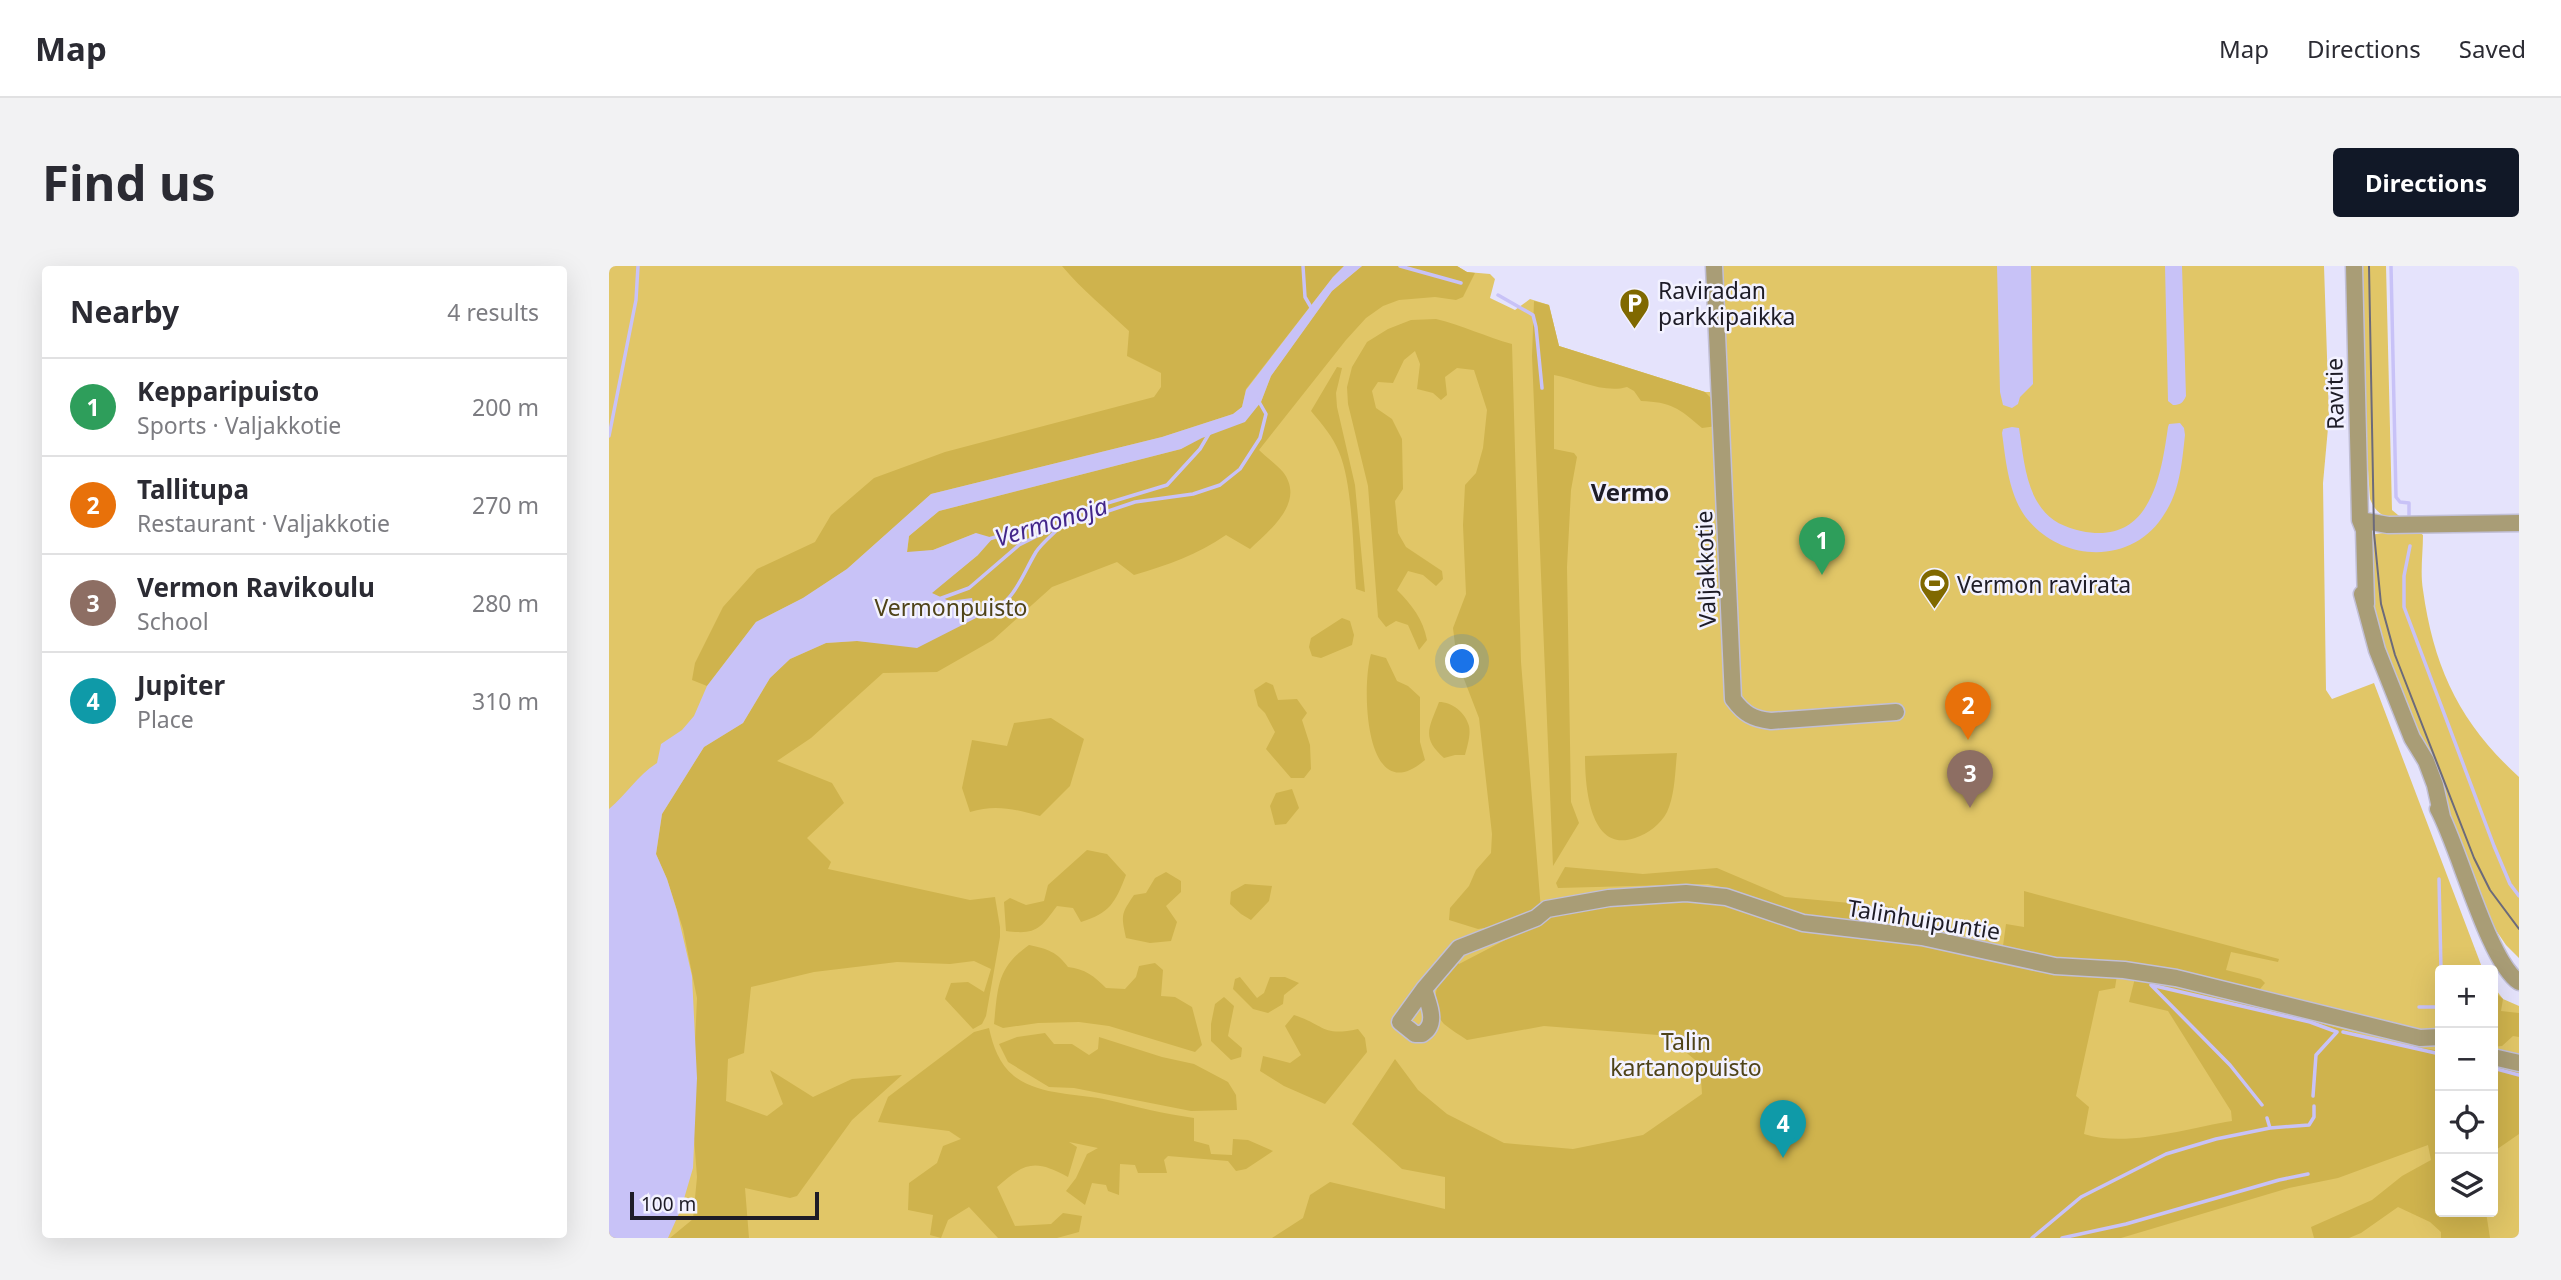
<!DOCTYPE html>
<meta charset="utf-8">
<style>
body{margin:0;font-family:"Noto Sans",sans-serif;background:#f2f2f3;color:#2b2b33}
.controls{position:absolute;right:21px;bottom:21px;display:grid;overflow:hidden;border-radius:7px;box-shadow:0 7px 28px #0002}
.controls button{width:63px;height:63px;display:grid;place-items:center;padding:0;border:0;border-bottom:2px solid #e1e1e2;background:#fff;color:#2b2b33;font:35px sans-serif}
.scale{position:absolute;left:21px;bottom:18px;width:189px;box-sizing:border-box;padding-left:7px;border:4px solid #1e1c27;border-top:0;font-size:19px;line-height:24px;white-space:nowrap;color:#1e1c27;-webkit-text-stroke:5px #f3f2ff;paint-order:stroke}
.you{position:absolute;left:854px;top:396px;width:24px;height:24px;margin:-18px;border:5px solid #fff;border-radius:50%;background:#1a73e8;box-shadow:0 0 0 10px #1a73e833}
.badge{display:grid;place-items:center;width:46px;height:46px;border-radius:50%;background:#111827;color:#fff;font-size:23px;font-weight:700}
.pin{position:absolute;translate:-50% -58px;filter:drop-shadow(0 2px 4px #0008)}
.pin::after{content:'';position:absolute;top:37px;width:24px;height:21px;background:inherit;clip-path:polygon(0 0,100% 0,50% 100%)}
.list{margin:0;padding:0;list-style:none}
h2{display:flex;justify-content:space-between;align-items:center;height:91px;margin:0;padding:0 28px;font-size:30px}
h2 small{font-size:23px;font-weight:400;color:#7c7c81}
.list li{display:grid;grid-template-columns:46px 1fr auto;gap:21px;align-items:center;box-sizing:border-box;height:98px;padding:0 28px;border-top:2px solid #e1e1e2}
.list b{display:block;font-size:26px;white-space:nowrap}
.list p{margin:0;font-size:23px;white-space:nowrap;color:#7c7c81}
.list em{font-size:23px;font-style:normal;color:#7c7c81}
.icon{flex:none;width:38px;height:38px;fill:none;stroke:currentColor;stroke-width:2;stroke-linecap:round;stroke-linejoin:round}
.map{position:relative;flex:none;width:1910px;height:972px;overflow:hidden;border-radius:7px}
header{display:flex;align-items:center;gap:42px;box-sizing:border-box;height:98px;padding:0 35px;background:#fff;border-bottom:2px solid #e1e1e2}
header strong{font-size:33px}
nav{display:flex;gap:38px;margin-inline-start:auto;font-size:24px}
.intro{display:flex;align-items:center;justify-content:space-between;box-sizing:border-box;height:168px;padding:0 42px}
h1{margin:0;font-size:49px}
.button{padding:18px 32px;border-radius:7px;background:#111827;color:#fff;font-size:24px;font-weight:700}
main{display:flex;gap:42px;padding:0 42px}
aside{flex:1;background:#fff;border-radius:7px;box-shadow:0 7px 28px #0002}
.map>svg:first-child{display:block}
.green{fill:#e1c667}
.forest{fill:#cfb34d}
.water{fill:#c8c2f7}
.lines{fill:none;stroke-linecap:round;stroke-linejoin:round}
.stream{stroke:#c8c2f7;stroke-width:3.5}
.minor-casing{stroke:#c1bfd6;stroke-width:19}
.minor{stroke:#a99d76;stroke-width:16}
.tram{stroke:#6c6a7a;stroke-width:2}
.labels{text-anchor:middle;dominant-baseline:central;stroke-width:5;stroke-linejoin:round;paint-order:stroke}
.poi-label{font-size:23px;fill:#1e1c27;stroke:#f3f2ff;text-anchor:start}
.street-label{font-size:23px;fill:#1e1c27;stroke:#f3f2ff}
.park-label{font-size:23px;fill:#4f4319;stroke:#f3f2ff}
.neighbourhood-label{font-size:24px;font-weight:bold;fill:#1e1c27;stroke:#f3f2ff}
.water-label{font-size:24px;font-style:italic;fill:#43268a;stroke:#f3f2ff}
</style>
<header>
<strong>Map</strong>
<nav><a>Map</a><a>Directions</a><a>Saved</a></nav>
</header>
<div class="intro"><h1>Find us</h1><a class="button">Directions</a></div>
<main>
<aside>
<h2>Nearby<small>4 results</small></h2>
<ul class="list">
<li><span class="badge" style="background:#2e9e5b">1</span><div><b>Kepparipuisto</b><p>Sports · Valjakkotie</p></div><em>200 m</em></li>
<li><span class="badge" style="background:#e8710a">2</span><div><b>Tallitupa</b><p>Restaurant · Valjakkotie</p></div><em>270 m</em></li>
<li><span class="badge" style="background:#8d6e63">3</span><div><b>Vermon Ravikoulu</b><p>School</p></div><em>280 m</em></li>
<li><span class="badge" style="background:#0f9aa8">4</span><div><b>Jupiter</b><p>Place</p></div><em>310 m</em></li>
</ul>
</aside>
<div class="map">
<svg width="1910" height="972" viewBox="0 0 1910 972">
<rect width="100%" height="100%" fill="#e5e3fc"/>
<path class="green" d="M0,0h848l10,6 23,2 5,5 -5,19 25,12 15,-11 19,6 10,41 146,46h21l-4,-126h602l5,151 -6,66 3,207 6,9 42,-16 109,287h-43v242h53v-226l10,13 16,7v232h-1910z
M1751,0h26l6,244 12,10c-19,-3 -27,-4 -34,-21l-6,-86z
M1805,262l9,7c0,18 -3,37 0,55 11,79 37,133 96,187v181l-13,-13 -15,-22 -107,-273 -11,-41 -3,-74z"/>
<path class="forest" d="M453,0h282l-11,11 -87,112 -4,18 -9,7 -71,23 -231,57 -84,75 -44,29 -47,24 -49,64 -15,-6 3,-17 28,-56 34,-38 58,-27 16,-27 43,-37 71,-26 209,-55 7,-10v-14l-34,-17 2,-25c-23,-22 -47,-41 -67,-65z
M753,0h95l10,6 8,1 -12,24 -7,3 -21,-3 -36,3 -16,6 -17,12 -20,22 -87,110c7,7 17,14 24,22 23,30 -13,58 -33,77l-24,-14c-29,20 -58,30 -92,40l-17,-13 -65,25 -59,53 -56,32 -54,1 -72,65 -34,23 55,22 12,20 -37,35 24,24 -3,7 142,31 25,-3 5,30v10l-14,79 -4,8 -9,5 -28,-30 6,-16 17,-1 16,10 7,-23 -17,-8 -24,3 -53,-2 -83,10 -63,15 -7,66 -16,6 -2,42 41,15 16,-12 -13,-34 43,27 39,-18 50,-4 -50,45 -55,76 -7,2 -45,-10 4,50h-79l23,-19 4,-42 -5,-65 5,-114 -14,-69 -16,-50 -11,-25 6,-40 42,-67 39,-24 27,-45 20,-19 36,-16 31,-2 28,2 64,-42 -18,-8 47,-38 -2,-22 -43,17 -26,3 2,-17 30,-25 242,-62 80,-47 10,-26 61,-85z
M925,35l15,4 10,41 146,46 11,11 1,23 -15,2c-23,-20 -31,-26 -61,-27l-7,-10 -7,-4c-23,7 -50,-8 -73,-12v74l20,4 3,4 -6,33 -4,77 4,235 8,21 -26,43 -21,-510z
M827,53c26,6 50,18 76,25l9,318 20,248 -43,16 -20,3 -29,-9 1,-12 19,-22 7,-16 15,-17 1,-19 -13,-116 -22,-57 -4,-33 13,-34 -3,-69 2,-40 11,-12 7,-25 4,-38 -13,-40 -17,-2 -12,9 2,18 -6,5 -8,-7 -16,-4 3,-25 -5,-13 -11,9 -11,23 -15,-1 -6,9 4,17 16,11 10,20 1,50 -8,12 3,32 8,14 36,24 1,8 -7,7 -13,-11 -15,-4 -11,19c15,15 26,29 30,50l-8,10 -11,-25 -12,-4 -10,6 -8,-10 -10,-131 -20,-82 -1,-17 5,-20 15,-25 21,-13 23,-9z
M728,101l5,1 -6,25 1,14 18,78 10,107 -9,-3c-3,-37 -3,-105 -17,-137 -6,-15 -17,-28 -28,-41z
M733,352l8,3 4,14 -2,10 -31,13 -9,-2 -3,-9 2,-9z
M762,388l15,4 11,23 11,5 12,11v45l5,18c-60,52 -64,-72 -54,-106z
M657,416l7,3 5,15 19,-1 10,14 -5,7 8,25 1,24 -7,9h-13l-25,-29 9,-17 -10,-19 -7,-7 -4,-16z
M830,436c13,0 26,10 30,24 2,9 -2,21 -4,29h-10l-11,3c-23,-20 -15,-30 -5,-56z
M442,452l33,21 -14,47 -30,30c-25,-7 -45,-12 -70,-4l-8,-24 10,-48 35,6 7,-23z
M1068,487c-2,19 -2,42 -10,59 -7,13 -18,21 -32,26 -46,16 -50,-54 -50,-82z
M683,523l7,19 -13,16 -11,1 -5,-19 6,-13z
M478,584l20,4 19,21c-11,28 -16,38 -45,47l-8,-14 -16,-2c-17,23 -21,29 -51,25l-2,-29 6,-4 16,7 18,-4 4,-16z
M956,601l78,7 74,-6 68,29 108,10 -1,16c-37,-2 -77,-1 -113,-13 -24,-8 -45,-21 -71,-26l-150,4 -2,-5z
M557,606l15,9v11l-15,14 11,16 -6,19 -21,2 -24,-5c-5,-23 -5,-24 8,-43l12,-2 9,-15z
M636,618l27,2 -3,15 -18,19 -10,-6 -11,-10 1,-12z
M1415,625l255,68 -1,3 -47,-10 -5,18 35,9 4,4 -5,6h-8l-151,-28 -56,-5 -42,-10 3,-22 18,3z
M1076,632l45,6 172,34 215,37 -2,13 -16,3 -23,105 13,11 -5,27c42,14 104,-6 148,-13l-1,-10 -63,-100 -39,-9 6,-24 90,19 164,45 51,9v161h46l4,26h-49v-6l-11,-10 -32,-15 -37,26 -12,5h-35l-3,-11 61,-27 30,-24 29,-16 -3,-15 -90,33 -49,10 -168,50h-849l31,-20 7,-23 20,-13 115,27v-32l-43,-8 -50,-45 43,-65 23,31 29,24 57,29 69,6 70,-14 59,-41 -2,-30 -24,-20 -18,-9 -114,-9 -77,14c-7,-5 -16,-10 -23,-16 -18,-19 -6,-49 11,-64l4,4 52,-27 -1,-4 47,-19 58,-11z
M420,679c19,4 28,7 39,22 17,2 26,9 38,21l19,1 11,-12 3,-11 16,-3 8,7 -2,26 14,1 17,10 10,38 -7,7 -86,-26 -30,-4 -41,1 -35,5 -9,-4c4,-38 3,-56 35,-79z
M631,711l17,21 7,-5 6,-16h15l14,6 -15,12 -1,9 -15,9 -15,-4 -20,-20 2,-10z
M1889,729l5,4 -2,12 18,2v24l-6,-1 -11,10 -9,1v-51z
M615,731l10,9 -6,30 14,12 -1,9 -10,3 -20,-19v-17l4,-20z
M685,749c31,10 28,22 64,14l7,9 2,14 -42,52 -41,-18 -24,-15 3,-15 27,7 11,-8 -16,-29z
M380,762c4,18 10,36 25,48 26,20 63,17 94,24 29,7 57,14 86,18v23l15,4 2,9 21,1 1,-16 15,1 25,11 -27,18 -10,2 -8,-10 -60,-5 -4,4 3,13h-29l-3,-8 -15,-1 -1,31 -11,-4 -2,-6 -14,-2 -7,22 -19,-14 10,-13 11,-24 11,-6 -29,-6 8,5 -9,30c-33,-18 -43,-15 -71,10l18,39 36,-2 12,-11 19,3 -3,16 -22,6h-59l-29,-31 -21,13 -7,18 -11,-3 3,-20 -25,-5 1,-27 28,-20 6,-17 18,-7 -12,-8 -71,-9 10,-25 86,-65z
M436,767l9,11h18l17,11 9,-6 1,-12 63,20 32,7 34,18 8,13 1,15 -46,1 -117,-23 -25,-1 -41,-25 -9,-18 18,-7z
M1884,798l26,7v63l-26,18z"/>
<path class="water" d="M735,0h18l-30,25 -61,85 -10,26 -16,20 -43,16 -21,11 -242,62 -30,25 -2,16 26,-2 43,-17 17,5 -15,17 -46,38 17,8 23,-3 4,20 -59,30 -60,-7 -31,2 -36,16 -20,19 -27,45 -39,24 -42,67 -6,40 11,25 10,32 15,65 5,102 -4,90 -12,41 -13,29h-59v-429c18,-15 28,-33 48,-46l4,-19 21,-14 12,-14 13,-30 49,-64 47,-24 44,-29 84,-75 231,-57 71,-23 9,-7 4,-17 87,-113z
M1388,0h34l2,118 -13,13 -2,7 -6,4 -9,-3 -3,-13z
M1556,0h17l4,130c-3,7 -6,9 -13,9l-5,-4z
M1571,157l4,5 1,7c-3,27 -5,55 -20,78 -30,51 -100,51 -137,7 -19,-23 -22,-58 -26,-87l1,-4 9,-2 7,1c4,25 6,57 21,78 10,15 24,21 41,25 69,15 80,-54 87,-104l1,-3z"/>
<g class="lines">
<path class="stream" d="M694,0l2,31 7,12
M791,0l61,17
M1782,0l5,231 4,5 9,1v14
M889,29l35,20 3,12 6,61
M0,170l27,-136 2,-34
M380,273l178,-54 33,-36 10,-17
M1801,280l-6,30v31l90,239 16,38 9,12
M330,333l30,-11 50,-43 24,-12 92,-31 58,-8 27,-9 20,-16 20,-31 6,-24 -8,-14
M363,349c42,-6 45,-31 64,-63 6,-9 15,-16 23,-24
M1830,613l2,91
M1810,741h18l3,-19
M1734,766l97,22
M1884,802l26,7
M1704,830l3,-41 21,-23
M1653,839l-32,-40 -79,-80 159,37 27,10
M1658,852l3,10
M1423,972l49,-41 85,-43 50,-15 54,-11 39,-3 5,-8v-11
M1453,972l64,-14 153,-44 29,-6"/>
<defs>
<path id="minor" d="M1105,0l19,433c11,15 20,20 38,22l125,-9
M1745,0l6,254 4,10 2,74
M1751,254l28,5 131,-2
M1753,328l15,56 35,88 14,23 9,24 7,32
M1829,543c21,38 50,152 81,173
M815,723c4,14 15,35 -2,45h-7l-15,-12 24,-33 35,-41 77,-30 11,-9 62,-11 77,-5 40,4 77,26 119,14 133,29 69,4 52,8 244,60 20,-1
M1884,791l26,6"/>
</defs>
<use href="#minor" class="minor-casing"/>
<use href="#minor" class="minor"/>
<path class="tram" d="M1760,0l5,267 7,71 14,51 79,203 16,32 29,39"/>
</g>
<defs>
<symbol id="parking-pin" viewBox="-11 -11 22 30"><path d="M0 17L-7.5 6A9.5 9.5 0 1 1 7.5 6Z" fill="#806900" stroke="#f3f2ff"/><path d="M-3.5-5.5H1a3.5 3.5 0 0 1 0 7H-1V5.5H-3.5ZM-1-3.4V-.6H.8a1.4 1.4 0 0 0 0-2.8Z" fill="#fff"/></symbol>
<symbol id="stadium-pin" viewBox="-11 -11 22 30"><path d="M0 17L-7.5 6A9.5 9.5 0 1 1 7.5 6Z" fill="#806900" stroke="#f3f2ff"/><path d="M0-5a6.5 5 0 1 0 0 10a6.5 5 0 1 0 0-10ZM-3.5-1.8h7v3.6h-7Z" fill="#fff"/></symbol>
</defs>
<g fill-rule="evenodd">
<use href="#parking-pin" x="1008" y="20" width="35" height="47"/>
<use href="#stadium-pin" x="1308" y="300" width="35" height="47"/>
</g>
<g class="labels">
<g class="poi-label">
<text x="1049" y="24">Raviradan<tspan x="1049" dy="26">parkkipaikka</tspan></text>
<text x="1348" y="318">Vermon ravirata</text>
</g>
<g class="street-label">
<text transform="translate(1725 128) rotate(-91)">Ravitie</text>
<text transform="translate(1096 303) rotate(-92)">Valjakkotie</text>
<text transform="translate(1315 653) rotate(9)">Talinhuipuntie</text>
</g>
<g class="park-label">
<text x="342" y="341">Vermonpuisto</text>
<text x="1077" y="775">Talin<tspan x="1077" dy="26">kartanopuisto</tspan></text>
</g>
<g class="neighbourhood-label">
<text x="1021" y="225">Vermo</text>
</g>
<g class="water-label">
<text transform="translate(442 255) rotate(-17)">Vermonoja</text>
</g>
</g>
</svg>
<div class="controls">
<button>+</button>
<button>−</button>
<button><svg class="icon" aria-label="locate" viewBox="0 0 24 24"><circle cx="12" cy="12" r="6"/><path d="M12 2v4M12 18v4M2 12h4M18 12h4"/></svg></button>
<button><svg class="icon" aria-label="layers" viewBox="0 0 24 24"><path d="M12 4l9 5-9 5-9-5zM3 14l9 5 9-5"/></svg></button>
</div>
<div class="scale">100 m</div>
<div class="you"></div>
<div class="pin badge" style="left:1213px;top:309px;background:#2e9e5b">1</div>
<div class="pin badge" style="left:1359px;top:474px;background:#e8710a">2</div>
<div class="pin badge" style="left:1361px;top:542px;background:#8d6e63">3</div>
<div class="pin badge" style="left:1174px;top:892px;background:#0f9aa8">4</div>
</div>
</main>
